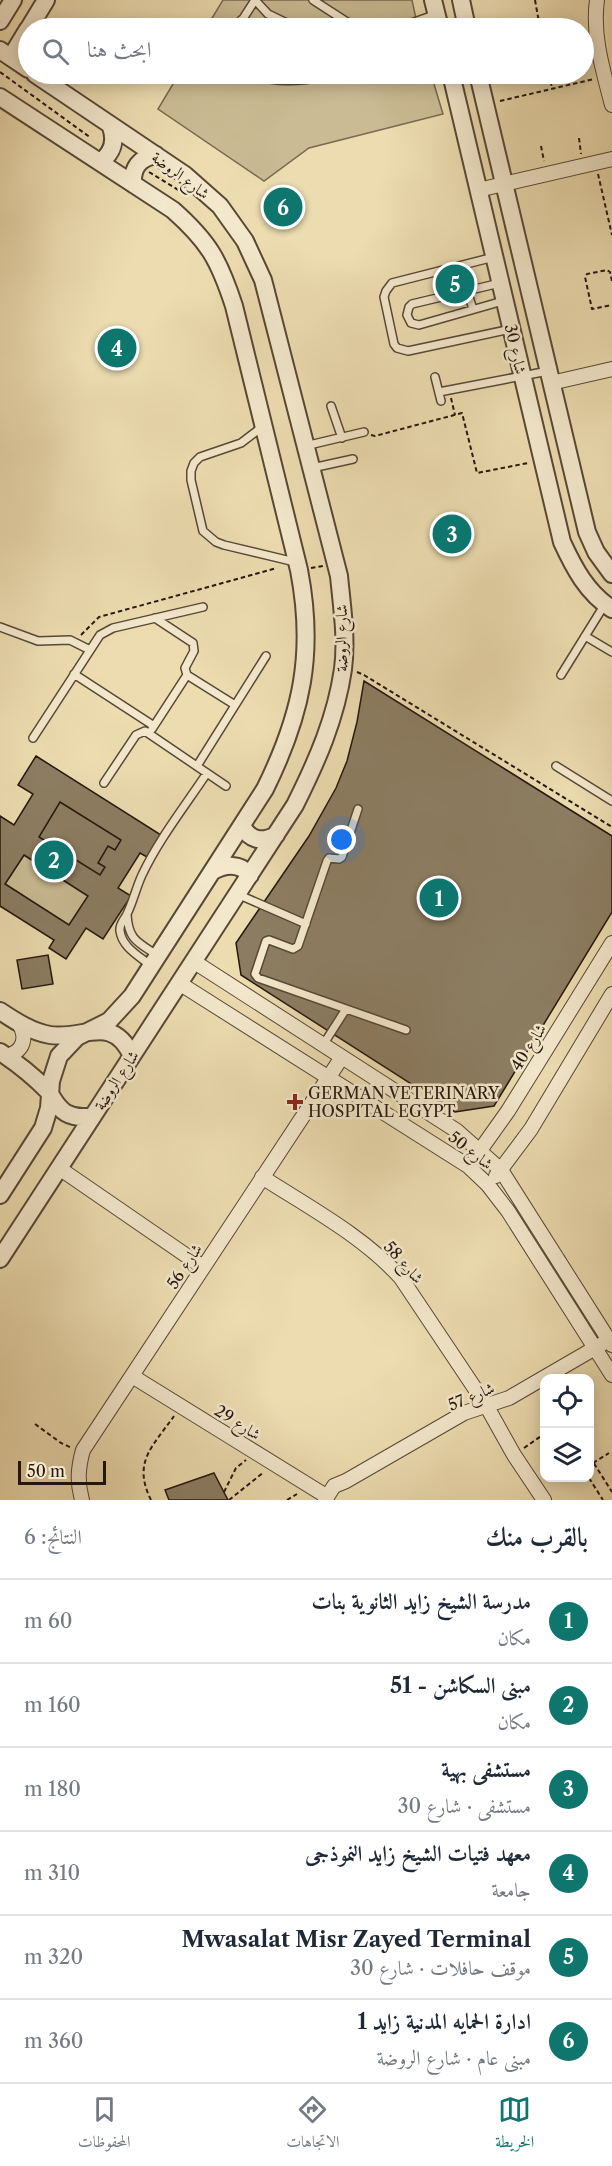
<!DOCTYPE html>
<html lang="ar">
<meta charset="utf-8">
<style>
body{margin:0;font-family:"Libre Caslon Text",Amiri,serif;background:#f6f6f7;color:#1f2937;direction:rtl}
.controls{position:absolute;right:18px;bottom:18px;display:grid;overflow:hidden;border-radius:12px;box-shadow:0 3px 15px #0003}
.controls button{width:54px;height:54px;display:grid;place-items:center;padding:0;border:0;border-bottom:2px solid #e0e1e3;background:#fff;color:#1f2937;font:30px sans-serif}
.scale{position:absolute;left:18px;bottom:15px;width:88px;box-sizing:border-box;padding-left:6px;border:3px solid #25170e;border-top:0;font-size:16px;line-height:21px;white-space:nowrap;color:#25170e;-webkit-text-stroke:4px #f3e8cc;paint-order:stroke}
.you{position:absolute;left:342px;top:840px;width:21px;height:21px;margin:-15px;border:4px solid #fff;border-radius:50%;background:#1a73e8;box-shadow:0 0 0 9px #1a73e833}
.badge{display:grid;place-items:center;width:39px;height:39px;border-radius:50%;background:#0f766e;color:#fff;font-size:20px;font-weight:700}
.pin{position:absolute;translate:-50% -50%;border:3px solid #fff;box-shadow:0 2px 6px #0006}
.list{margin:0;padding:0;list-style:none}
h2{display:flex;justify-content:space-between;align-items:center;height:78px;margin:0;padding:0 24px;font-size:26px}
h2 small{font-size:20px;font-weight:400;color:#747a83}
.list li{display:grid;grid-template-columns:39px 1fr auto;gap:18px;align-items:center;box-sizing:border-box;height:84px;padding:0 24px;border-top:2px solid #e0e1e3}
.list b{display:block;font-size:22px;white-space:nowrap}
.list p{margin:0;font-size:20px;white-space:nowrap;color:#747a83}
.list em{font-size:20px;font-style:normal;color:#747a83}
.icon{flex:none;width:33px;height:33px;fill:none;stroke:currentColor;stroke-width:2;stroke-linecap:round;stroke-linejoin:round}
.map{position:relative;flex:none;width:612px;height:1500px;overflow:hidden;direction:ltr}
.search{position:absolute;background:#fff;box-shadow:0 3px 15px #0003;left:18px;right:18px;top:18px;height:66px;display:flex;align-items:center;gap:15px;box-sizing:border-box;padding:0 21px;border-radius:33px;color:#747a83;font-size:22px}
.sheet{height:582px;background:#fff}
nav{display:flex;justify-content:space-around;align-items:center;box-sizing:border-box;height:84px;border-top:2px solid #e0e1e3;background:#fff;font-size:16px;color:#747a83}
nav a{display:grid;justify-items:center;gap:3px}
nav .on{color:#0f766e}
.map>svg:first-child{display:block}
.green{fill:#cabb94;stroke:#786951;stroke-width:1.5}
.building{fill:#8c7d62;stroke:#25170e;stroke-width:1.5;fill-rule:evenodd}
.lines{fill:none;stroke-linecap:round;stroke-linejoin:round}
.service-casing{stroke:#574836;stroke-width:10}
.minor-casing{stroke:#574836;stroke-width:16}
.tertiary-casing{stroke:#574836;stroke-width:20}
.path{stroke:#25170e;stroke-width:2;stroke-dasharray:4.5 3;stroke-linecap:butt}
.service{stroke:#f3e8cc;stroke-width:7}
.minor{stroke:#f3e8cc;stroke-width:14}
.tertiary{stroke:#f3e8cc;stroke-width:16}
.poi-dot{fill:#8f2418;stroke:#f3e8cc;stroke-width:2}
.labels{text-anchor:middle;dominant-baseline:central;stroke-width:5;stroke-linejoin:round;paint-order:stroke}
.street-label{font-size:16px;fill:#25170e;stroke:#f3e8cc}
.poi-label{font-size:16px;fill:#25170e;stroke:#f3e8cc;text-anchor:start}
</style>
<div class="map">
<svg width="612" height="1500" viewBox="0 0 612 1500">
<rect width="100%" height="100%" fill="#ecdcb0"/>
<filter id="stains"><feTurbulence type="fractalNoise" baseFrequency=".00333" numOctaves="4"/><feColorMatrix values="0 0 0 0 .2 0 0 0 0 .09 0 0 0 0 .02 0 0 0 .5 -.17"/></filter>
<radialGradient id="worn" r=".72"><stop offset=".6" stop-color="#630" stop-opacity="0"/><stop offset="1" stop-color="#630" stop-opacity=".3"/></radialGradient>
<path class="green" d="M223,0h189l6,28h-212z
M179,74h252l12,40 -134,34 -45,33 -106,-72z
M24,855l64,41 -19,29 -64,-41z"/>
<path class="building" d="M364,681l248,155v76l-118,194 -39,6 -214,-137 -5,-32 73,-107 27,-48 11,-27 10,-39z
M36,756l125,79 -14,22 -7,-4 -22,35 13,8 -28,43 -17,-11 -20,31 -17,-11 5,-8 -54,-34v-90l14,9 19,-31 -15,-9zM60,802l61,38 -6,10 -7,-4 -10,17 7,4 -5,8 -61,-38zM24,855l64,41 -19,29 -64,-41z
M60,802l61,38 -6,10 -7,-4 -10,17 7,4 -5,8 -61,-38z
M48,955l5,29 -31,5 -5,-29z
M214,1473l14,27h-59l-4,-10z"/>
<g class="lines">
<defs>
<path id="service" d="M255,0l13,14 29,14
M313,0l34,22 15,6
M241,20l4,8
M237,28l18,-28
M397,28l40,-14
M252,74c30,12 57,5 89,0
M494,257l-102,26 -6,8 -2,6 10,47 3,4 11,3 103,-22
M500,283l-88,21 -3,3 -2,8 4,8 8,2 84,-24
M467,291l6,18
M435,377l6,24
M439,392l109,-21
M331,406l11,32
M262,427l-21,16 -41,14 -6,6 -3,8v9l12,51 13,11 8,3 71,17
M305,446l59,-14
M312,468l41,-9
M155,618l38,25 1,8 -9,17 2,7 48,30
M0,627l38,14 32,-1 20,10
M585,636l27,16
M74,674l80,52
M561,675l44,-71
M152,729l35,-54
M33,738l67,-103 13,-7 90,-21
M197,766l69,-110
M556,766l56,35
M104,783l32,-48 9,-4 81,55
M358,809l-16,48 -3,2 -10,-1 -2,3 -29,85 -5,3 -24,-9 -3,1 -11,33 3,4 148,52
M237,894l69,30
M127,914c1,25 10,28 30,41
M150,965c-11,-9 -28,-18 -30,-34 -1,-7 4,-11 7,-17 6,-12 9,-26 15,-39 17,-36 43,-69 65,-102
M323,1045l23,-36"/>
<path id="minor" d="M597,0c-5,36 6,70 15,105
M478,190l134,-31
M551,383l61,-14
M193,961l264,170 44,39 111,175
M179,983l289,183 20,19 20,26 104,164
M7,1056c17,-5 21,-19 11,-34
M476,1156l32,-45 104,-168
M59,1168l144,99
M496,1176l35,-47 81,-135
M262,1177c48,31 101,59 139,101l85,127 28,50 30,45
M132,1376l194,120
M82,1500c-5,-18 -4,-32 1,-50l259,-393
M325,1500l9,-14 12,-5 118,-68 45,-15 93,-54"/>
<path id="tertiary" d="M433,0l7,28
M461,0l6,28
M0,21l13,-21
M29,28l17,-28
M0,50l28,19
M11,57l17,-28
M451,74l111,468c12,26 25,51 50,67
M478,74l109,458 9,20 16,22
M0,97l173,113c36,32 46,50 61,96l65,264c16,83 3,144 -34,219l-133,207 -23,25 -32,16 -18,19 -8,25 -2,27 -6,20 -43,67
M100,162c13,-9 16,-21 11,-35
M133,184c-1,-16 6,-26 23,-29
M242,826c8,14 19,17 34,9
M213,871c13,-7 27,-8 37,4
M0,1011c15,10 32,21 50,24 34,5 62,-22 82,21
M0,1052c17,11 33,24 48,39 6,8 8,16 18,22 9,5 17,5 27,3
M0,1259l295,-454c22,-44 41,-87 48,-136 4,-30 -1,-62 -4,-93l-76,-296 -18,-39 -25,-35 -35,-31 -150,-101"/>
</defs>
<use href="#service" class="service-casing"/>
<use href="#minor" class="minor-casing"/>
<use href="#tertiary" class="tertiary-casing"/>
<path class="path" d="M535,0l5,28
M0,72l91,66
M549,74l3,14
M500,101l94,-22
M579,138l2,16
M541,146l3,15
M149,172l31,19
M598,174l14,61
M612,281l-2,-9 -3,-2 -20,4 -2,3 7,32 20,-4
M451,398l4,17
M371,435l4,1 87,-23 15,60 51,-10
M311,568l12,-2
M81,635l18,-18 178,-49
M357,672l7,3 248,152
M35,1424l26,19 11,5
M524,1448l20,-14
M590,1457l22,35
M593,1463l16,-10
M589,1478l14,22
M224,1492l12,-24 10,-8
M151,1500c-19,-38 2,-54 23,-84
M229,1500l35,-28
M287,1500l10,-6"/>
<use href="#service" class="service"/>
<use href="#minor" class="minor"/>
<use href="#tertiary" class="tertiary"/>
</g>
<path class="poi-dot" d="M292 1093h6v6h6v6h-6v6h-6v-6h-6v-6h6z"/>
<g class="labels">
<g class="street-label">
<text transform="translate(181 175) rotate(37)">شارع الروضة</text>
<text transform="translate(516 349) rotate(77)">شارع 30</text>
<text transform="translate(341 638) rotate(-90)">شارع الروضة</text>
<text transform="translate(528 1047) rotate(-58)">شارع 40</text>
<text transform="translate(116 1080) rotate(-57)">شارع الروضة</text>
<text transform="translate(471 1150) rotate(38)">شارع 50</text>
<text transform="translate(404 1262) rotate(48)">شارع 58</text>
<text transform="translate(184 1266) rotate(-57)">شارع 56</text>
<text transform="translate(471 1396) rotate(-23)">شارع 57</text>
<text transform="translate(238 1422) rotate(32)">شارع 29</text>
</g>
<g class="poi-label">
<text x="308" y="1093">GERMAN VETERINARY<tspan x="308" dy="18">HOSPITAL EGYPT</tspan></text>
</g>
</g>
<rect width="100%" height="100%" filter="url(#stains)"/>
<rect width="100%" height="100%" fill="url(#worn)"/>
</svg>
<div class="controls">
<button><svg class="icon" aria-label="locate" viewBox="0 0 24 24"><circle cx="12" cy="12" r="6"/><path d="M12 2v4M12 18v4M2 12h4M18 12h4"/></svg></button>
<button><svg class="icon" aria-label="layers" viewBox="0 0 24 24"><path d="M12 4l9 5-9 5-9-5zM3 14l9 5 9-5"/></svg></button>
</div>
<div class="scale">50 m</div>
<div class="you"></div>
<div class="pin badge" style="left:439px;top:898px">1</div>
<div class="pin badge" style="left:54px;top:860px">2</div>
<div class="pin badge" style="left:452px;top:534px">3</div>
<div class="pin badge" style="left:117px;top:348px">4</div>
<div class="pin badge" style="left:455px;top:284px">5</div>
<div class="pin badge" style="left:283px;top:207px">6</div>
<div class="search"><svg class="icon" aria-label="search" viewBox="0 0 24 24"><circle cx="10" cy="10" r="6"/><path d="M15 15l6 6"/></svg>ابحث هنا</div>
</div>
<section class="sheet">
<h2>بالقرب منك<small>النتائج: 6</small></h2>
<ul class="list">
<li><span class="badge">1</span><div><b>مدرسة الشيخ زايد الثانوية بنات</b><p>مكان</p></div><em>60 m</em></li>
<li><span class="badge">2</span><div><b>مبنى السكاشن - 51</b><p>مكان</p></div><em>160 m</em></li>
<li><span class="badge">3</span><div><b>مستشفى بهية</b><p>مستشفى · شارع 30</p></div><em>180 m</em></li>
<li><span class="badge">4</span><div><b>معهد فتيات الشيخ زايد النموذجى</b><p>جامعة</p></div><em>310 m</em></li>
<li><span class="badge">5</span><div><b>Mwasalat Misr Zayed Terminal</b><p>موقف حافلات · شارع 30</p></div><em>320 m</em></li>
<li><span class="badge">6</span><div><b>ادارة الحمايه المدنية زايد 1</b><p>مبنى عام · شارع الروضة</p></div><em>360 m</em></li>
</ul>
</section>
<nav>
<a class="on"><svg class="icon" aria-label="map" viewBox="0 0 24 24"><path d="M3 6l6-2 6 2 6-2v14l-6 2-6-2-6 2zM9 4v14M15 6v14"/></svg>الخريطة</a>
<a><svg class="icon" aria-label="directions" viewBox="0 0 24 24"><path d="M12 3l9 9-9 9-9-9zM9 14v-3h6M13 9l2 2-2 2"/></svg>الاتجاهات</a>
<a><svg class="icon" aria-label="saved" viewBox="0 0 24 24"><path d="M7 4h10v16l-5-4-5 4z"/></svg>المحفوظات</a>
</nav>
